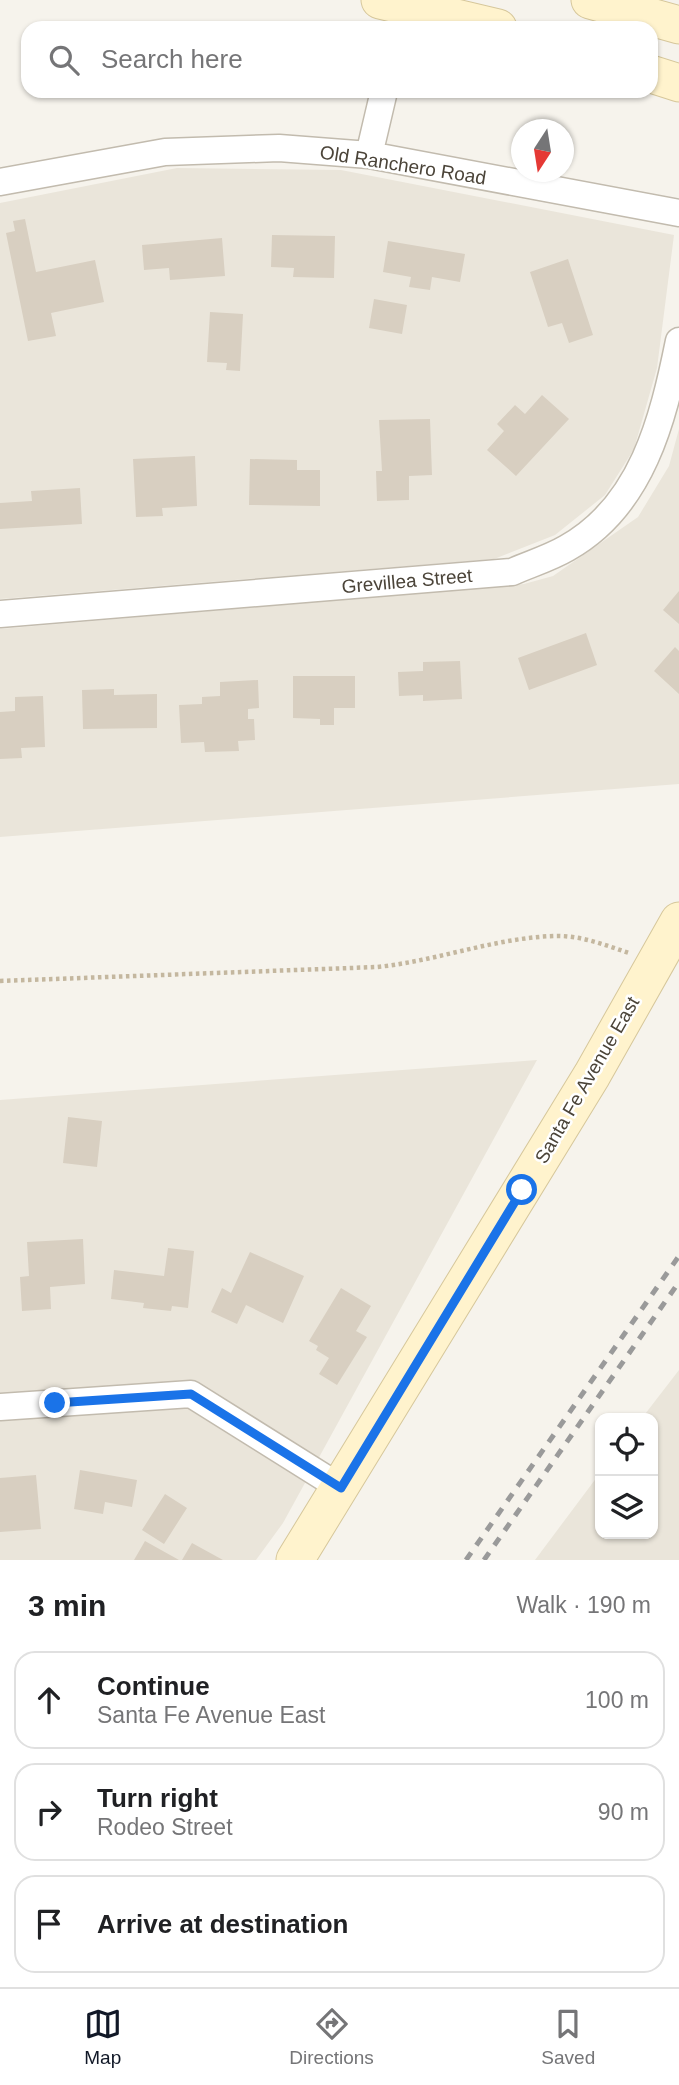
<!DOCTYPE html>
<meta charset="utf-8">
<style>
body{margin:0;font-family:Helvetica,sans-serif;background:#f6f6f6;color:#202124}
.controls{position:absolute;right:21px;bottom:21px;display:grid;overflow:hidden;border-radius:14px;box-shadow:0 2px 5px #0004}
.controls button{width:63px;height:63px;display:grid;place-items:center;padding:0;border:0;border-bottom:2px solid #e0e0e0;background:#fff;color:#202124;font:35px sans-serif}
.compass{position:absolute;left:511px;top:119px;width:63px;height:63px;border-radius:50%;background:#fff;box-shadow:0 2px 5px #0004;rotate:192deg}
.stop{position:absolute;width:21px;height:21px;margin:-16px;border:5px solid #1a73e8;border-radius:50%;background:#fff}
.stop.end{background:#1a73e8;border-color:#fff;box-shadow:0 2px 7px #0008}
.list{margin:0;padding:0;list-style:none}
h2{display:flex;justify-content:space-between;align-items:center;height:91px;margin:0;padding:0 28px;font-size:30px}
h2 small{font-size:23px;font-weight:400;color:#757577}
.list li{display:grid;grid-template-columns:46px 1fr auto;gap:21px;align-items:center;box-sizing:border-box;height:98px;margin:0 14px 14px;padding:0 14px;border:2px solid #e0e0e0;border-radius:21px}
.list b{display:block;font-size:26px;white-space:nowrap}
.list p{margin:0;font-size:23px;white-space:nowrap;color:#757577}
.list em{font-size:23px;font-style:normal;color:#757577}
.icon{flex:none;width:38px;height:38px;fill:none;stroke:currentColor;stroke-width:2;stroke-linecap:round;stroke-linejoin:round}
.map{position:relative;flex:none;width:679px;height:1560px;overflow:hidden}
.search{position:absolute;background:#fff;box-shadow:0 2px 5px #0004;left:21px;right:21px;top:21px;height:77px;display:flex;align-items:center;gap:18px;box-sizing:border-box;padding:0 24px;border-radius:21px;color:#757577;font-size:26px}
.sheet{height:427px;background:#fff}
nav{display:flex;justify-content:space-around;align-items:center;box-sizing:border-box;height:98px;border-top:2px solid #e0e0e0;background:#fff;font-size:19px;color:#757577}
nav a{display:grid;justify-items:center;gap:4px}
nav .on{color:#111827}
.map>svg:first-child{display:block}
.residential{fill:#eae5da}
.building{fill:#d8cfc1}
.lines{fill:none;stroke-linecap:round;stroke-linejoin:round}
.street-casing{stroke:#c2bbae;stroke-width:29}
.secondary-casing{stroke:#d6c79b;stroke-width:39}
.path{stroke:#c4b79f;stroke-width:4.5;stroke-dasharray:3.5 3.5;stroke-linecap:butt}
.street{stroke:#fff;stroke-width:26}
.secondary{stroke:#fff3cd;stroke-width:37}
.rail{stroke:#9a9a9a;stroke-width:5;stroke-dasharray:9 9;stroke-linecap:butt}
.route{stroke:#1a73e8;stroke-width:9}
.labels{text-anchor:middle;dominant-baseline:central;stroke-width:5;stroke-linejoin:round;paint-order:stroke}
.street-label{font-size:19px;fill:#4b4439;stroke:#fff}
</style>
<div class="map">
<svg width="679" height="1560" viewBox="0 0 679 1560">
<rect width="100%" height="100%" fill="#f6f3ec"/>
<path class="residential" d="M177,168l164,2 333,65 -17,133 -23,81 -29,46 -50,40 -61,24 -494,40v-396z
M679,429v355l-679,53v-208l524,-45 29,-8 85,-59 31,-51z
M537,1060l-254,463 -27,37h-256v-460z
M679,1370v190h-144l65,-87v61h53v-116h-11z"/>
<path class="building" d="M25,219l11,53 59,-12 9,42 -53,11 5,23 -28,5 -22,-108 9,-2 -2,-10z
M272,235l63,1 -1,42 -41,-1 1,-9 -23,-1z
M222,238l3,38 -55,4 -1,-12 -25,2 -2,-25z
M388,241l77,13 -5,28 -28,-5 -2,13 -21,-3 2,-10 -28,-5z
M568,259l25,76 -24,8 -7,-20 -14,4 -18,-55z
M374,299l33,6 -5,29 -33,-6z
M210,312l33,2 -3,57 -14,-1 1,-7 -20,-1z
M542,395l27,24 -53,57 -29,-26 17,-19 -7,-7 18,-19 10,9z
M430,419l2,56 -23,1v24l-32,1 -1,-30h6l-3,-51z
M195,456l2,50 -35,2 1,8 -27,1 -3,-58z
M250,459l47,1v10h23v36l-71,-1z
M80,488l2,36 -82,5v-26l32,-2 -1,-10z
M679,591v33l-16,-14z
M586,633l11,32 -68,25 -11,-32z
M675,647l4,4v43l-25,-23z
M460,661l2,38 -39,2v-6l-24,1 -1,-24 25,-1v-9z
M293,676h62v32h-21v17h-14v-6l-27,-1z
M258,680l1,28 -11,1v10h6l1,21 -17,1 1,10 -34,1 -1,-10 -23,1 -2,-38 23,-1v-7l18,-1v-14z
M114,689v6l43,-1v34l-74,1 -1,-39z
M43,696l2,51 -24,1 1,10 -22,1v-47l15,-1v-14z
M68,1117l34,4 -5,46 -34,-4z
M83,1239l2,45 -35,3 1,22 -29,2 -2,-34 9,-1 -2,-34z
M168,1248l26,3 -6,57 -16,-2 -1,5 -28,-3 1,-5 -33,-4 3,-29 50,6z
M250,1252l54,24 -21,47 -37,-18 -9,19 -26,-12 11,-24 9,5z
M341,1288l30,18 -15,25 11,6 -30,48 -18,-11 10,-16 -13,-8 2,-4 -9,-5z
M80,1470l57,10 -5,27 -27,-5 -2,12 -29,-5z
M36,1475l5,54 -41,3v-54z
M165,1494l22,14 -23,36 -22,-14z
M145,1541l34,19h-45z
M192,1543l31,17h-41z"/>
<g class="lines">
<defs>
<path id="street" d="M369,155l15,-64
M0,182l165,-30 114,-4 90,7 310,58
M0,614l512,-42c18,-8 38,-14 55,-24 75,-42 96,-128 112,-207
M0,1407l191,-13 150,94"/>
<path id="secondary" d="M380,0l118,28
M590,0l89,25
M651,74l28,9
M295,1560l297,-485 87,-154"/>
</defs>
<use href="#street" class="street-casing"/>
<use href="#secondary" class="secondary-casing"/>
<path class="path" d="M0,981l377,-14c60,-6 117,-29 177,-31 26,-1 51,9 75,17"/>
<use href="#street" class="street"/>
<use href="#secondary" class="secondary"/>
<path class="rail" d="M466,1560l213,-304
M484,1560l195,-278"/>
</g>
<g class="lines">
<path class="route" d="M55,1403l136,-9 150,94 181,-298"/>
</g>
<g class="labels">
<g class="street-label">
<text transform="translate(403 165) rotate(9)">Old Ranchero Road</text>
<text transform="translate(407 581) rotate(-5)">Grevillea Street</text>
<text transform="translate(587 1080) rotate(-60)">Santa Fe Avenue East</text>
</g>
</g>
</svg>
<div class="controls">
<button><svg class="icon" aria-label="locate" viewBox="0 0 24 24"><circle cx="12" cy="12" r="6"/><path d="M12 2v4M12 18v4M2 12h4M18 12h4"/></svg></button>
<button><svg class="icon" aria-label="layers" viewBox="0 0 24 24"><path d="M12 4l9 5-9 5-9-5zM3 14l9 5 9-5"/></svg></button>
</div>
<svg class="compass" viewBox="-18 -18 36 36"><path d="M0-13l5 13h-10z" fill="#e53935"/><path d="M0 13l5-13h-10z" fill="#757577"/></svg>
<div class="stop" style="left:522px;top:1190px"></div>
<div class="stop end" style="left:55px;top:1403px"></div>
<div class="search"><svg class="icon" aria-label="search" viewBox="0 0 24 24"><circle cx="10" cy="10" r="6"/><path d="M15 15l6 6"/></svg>Search here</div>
</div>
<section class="sheet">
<h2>3 min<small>Walk · 190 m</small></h2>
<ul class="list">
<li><svg class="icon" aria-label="ahead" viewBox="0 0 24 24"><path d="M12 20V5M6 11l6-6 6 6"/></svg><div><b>Continue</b><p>Santa Fe Avenue East</p></div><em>100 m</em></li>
<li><svg class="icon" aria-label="right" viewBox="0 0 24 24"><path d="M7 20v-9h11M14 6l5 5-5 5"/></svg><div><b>Turn right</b><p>Rodeo Street</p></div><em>90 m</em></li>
<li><svg class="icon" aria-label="arrive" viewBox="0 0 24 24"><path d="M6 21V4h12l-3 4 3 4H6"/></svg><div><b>Arrive at destination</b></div></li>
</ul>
</section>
<nav>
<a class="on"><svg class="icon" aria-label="map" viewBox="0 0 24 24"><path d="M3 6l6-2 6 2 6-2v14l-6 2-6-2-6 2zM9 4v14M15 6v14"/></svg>Map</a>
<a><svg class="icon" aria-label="directions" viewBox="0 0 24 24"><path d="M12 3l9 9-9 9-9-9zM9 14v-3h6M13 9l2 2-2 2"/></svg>Directions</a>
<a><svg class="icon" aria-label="saved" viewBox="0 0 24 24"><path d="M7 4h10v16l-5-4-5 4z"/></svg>Saved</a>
</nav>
